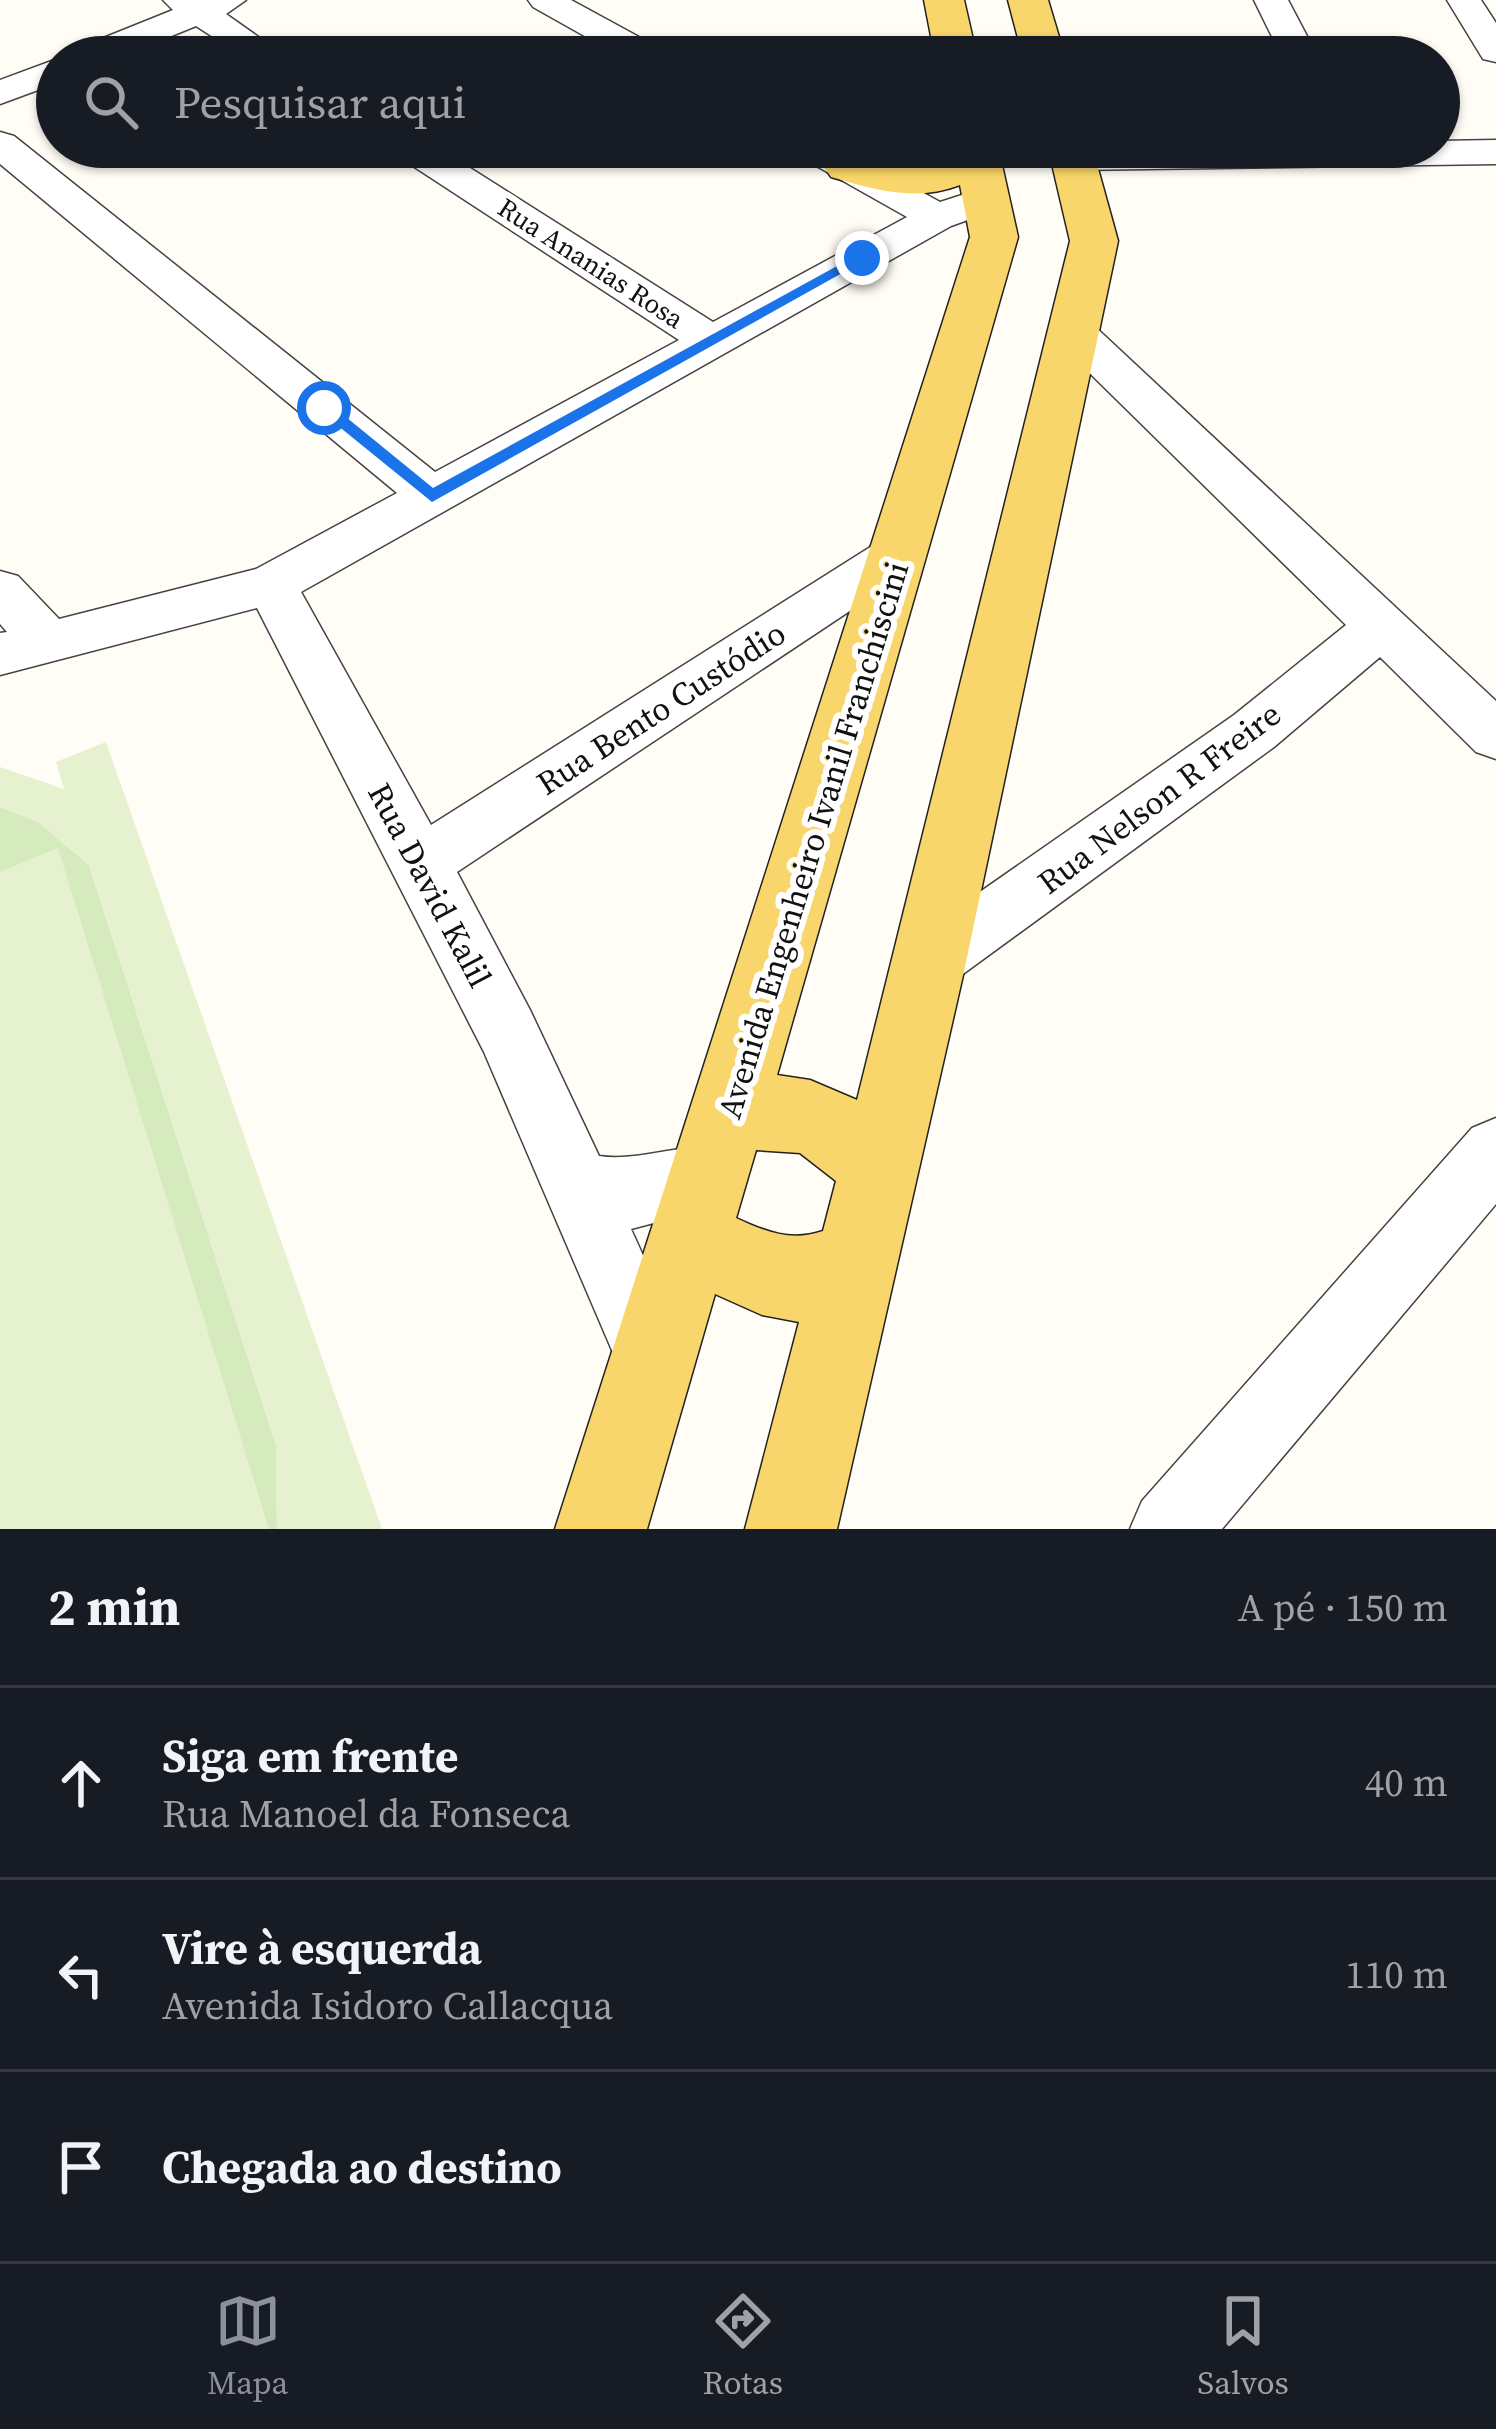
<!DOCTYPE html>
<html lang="pt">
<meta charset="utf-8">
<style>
body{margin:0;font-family:"Source Serif 4",serif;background:#20242c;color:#f1f3f6}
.stop{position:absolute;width:36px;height:36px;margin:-27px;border:9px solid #1a73e8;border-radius:50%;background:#fff}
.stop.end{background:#1a73e8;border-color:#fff;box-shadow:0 3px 12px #0008}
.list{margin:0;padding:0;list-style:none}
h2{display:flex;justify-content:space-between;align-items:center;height:156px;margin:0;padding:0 48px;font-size:51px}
h2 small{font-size:39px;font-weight:400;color:#9ea1a6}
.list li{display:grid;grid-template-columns:78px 1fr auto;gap:36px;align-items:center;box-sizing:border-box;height:192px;padding:0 48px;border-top:3px solid #363941}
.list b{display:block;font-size:45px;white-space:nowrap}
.list p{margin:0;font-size:39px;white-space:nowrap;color:#9ea1a6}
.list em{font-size:39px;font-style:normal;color:#9ea1a6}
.icon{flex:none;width:66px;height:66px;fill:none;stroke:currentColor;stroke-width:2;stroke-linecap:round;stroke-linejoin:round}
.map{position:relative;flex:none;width:1496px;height:1529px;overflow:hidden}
.search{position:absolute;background:#171b24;box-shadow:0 3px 9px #0004;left:36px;right:36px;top:36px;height:132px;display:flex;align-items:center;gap:30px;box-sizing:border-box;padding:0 42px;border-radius:66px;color:#9ea1a6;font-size:45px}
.sheet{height:732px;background:#171b24}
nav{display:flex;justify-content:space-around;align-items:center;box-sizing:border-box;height:168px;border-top:3px solid #363941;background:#171b24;font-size:33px;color:#9ea1a6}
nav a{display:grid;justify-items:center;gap:6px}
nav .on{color:#8c9099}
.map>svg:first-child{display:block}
.green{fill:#d5ebbd}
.pitch{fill:#e6f2cf}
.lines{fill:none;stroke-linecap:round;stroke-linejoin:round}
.minor-casing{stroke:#444;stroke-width:3}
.major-casing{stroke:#222;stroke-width:3}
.minor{fill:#fff;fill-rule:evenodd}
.major{fill:#f9d66b;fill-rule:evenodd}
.route{fill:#1a73e8}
.labels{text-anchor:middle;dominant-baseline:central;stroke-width:12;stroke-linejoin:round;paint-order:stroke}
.far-street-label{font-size:27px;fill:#111;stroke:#fff}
.street-label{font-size:33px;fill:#111;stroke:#fff}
</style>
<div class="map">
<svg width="1496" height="1529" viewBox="0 0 1496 1529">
<rect width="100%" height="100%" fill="#fffdf5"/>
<path class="green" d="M0,807l37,14 52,44 187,580 1,84h-277z"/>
<path class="pitch" d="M106,742l276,787h-105l-1,-84 -187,-580 -52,-44 -37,-14v-40l64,22 -8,-27z
M58,848l211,681h-269v-657z"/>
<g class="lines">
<defs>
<path id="minor" d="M163,0h83l-20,14 61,43h-43l-48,-31 -76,31h-49l5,-8 97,-39z
M528,0h43l90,49 5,8h-44l-89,-50z
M1254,0h34l30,57h-36z
M1447,0h34l15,23v39l-13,-3z
M57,59v24l-57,21v-24z
M0,132l14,4 421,336 244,-132 -283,-185 -5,-8h46l276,175 194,-105 -110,-62 -5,-8h48l100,55 47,-15 14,3 6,9 -6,9 -50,18 -650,366 130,233 452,-286 18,-5 18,5 7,13 -7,13 -462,307 73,138 69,146c46,7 91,-20 134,-2l11,24 -11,24 -102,27 58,128 -11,26 -26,11 -26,-11 -142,-331 -227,-444 -257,67v-42l7,-1 -7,-8v-53l18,5 41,43 197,-50 141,-76 -397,-329z
M1496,140v24l-422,6 -14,-4 -6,-8 6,-8 11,-3h368v-6z
M1074,318l16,4 406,379v58l-20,-7 -96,-95 -106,90 -322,235 -22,8 -22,-8 -9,-20 9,-20 326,-227 112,-90 -288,-283 -6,-10 6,-10z
M1496,1118v86l-274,325h-92l12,-28 330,-373z"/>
<path id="major" d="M924,0h40l13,57h-42z
M1008,0h40l17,57h-42z
M949,147h49l20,90 -241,838 33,5 47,20 213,-859 -22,-94h44l26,94 -152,721 -129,567h-92l54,-207 -37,-7 -47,-21 -68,235h-92l415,-1292 -10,-52c-44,17 -85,5 -129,-8l-7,-10 7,-10c41,-10 85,32 118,-10zM756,1150l44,3 36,28 -13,50c-32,11 -57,1 -87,-13z"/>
</defs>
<use href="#minor" class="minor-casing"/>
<use href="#major" class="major-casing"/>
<use href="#minor" class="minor"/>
<use href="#major" class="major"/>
</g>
<path class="route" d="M857,255l12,3 -437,244 -116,-94 14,-4 103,84z"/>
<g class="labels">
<g class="far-street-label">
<text transform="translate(591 263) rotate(33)">Rua Ananias Rosa</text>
</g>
<g class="street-label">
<text transform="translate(661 708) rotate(-33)">Rua Bento Custódio</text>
<text transform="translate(1159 798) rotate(-37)">Rua Nelson R Freire</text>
<text transform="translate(813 840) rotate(-73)">Avenida Engenheiro Ivanil Franchiscini</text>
<text transform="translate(430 885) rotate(62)">Rua David Kalil</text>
</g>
</g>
</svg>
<div class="stop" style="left:324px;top:408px"></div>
<div class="stop end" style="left:862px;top:258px"></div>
<div class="search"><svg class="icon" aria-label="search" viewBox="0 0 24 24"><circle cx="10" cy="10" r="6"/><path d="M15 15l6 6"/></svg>Pesquisar aqui</div>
</div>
<section class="sheet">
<h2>2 min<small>A pé · 150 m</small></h2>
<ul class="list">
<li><svg class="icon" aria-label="ahead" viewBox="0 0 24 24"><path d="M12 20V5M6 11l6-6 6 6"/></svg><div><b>Siga em frente</b><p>Rua Manoel da Fonseca</p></div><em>40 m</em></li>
<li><svg class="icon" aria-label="left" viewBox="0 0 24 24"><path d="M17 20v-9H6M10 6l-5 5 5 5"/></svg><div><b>Vire à esquerda</b><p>Avenida Isidoro Callacqua</p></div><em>110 m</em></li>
<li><svg class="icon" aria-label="arrive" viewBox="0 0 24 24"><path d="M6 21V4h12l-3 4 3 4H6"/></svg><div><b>Chegada ao destino</b></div></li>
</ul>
</section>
<nav>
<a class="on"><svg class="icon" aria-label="map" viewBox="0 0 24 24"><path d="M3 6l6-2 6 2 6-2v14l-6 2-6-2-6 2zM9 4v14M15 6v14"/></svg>Mapa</a>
<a><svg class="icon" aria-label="directions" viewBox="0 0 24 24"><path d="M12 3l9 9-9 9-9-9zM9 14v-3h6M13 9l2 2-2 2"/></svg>Rotas</a>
<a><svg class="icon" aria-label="saved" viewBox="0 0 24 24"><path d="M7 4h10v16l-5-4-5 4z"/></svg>Salvos</a>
</nav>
